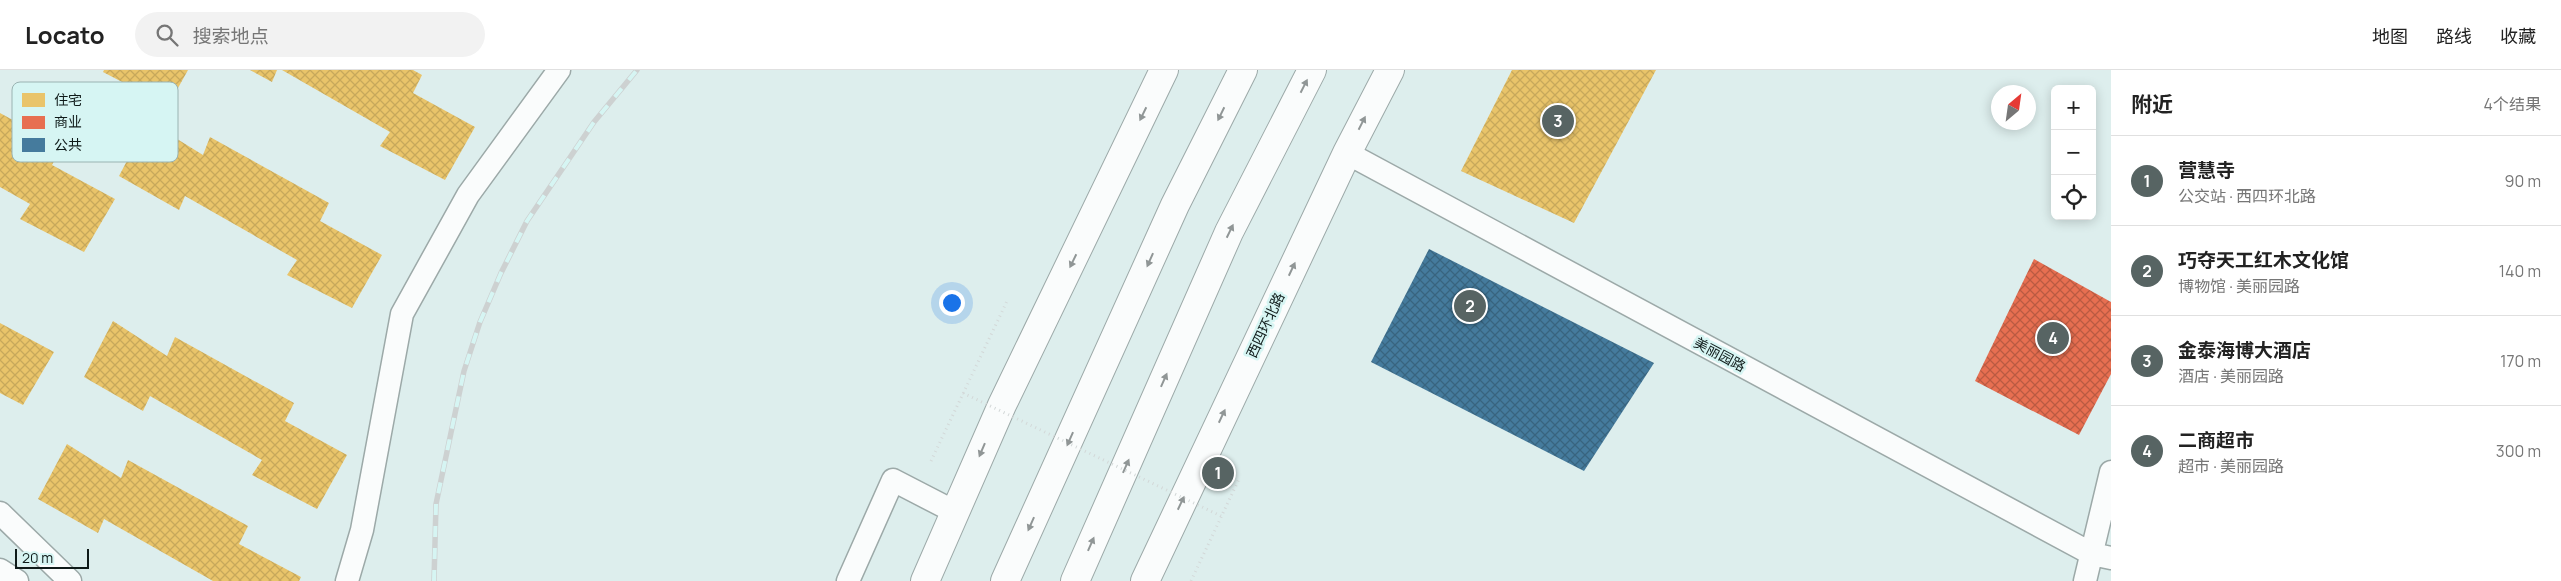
<!DOCTYPE html>
<html lang="zh">
<meta charset="utf-8">
<style>
body{margin:0;font-family:Manrope,"Noto Sans SC",sans-serif;background:#f2f2f2;color:#222}
.controls{position:absolute;right:15px;top:15px;display:grid;overflow:hidden;border-radius:8px;box-shadow:0 2px 12px #0003}
.controls button{width:45px;height:45px;display:grid;place-items:center;padding:0;border:0;border-bottom:1px solid #e0e0e0;background:#fff;color:#222;font:25px sans-serif}
.compass{position:absolute;left:1991px;top:15px;width:45px;height:45px;border-radius:50%;background:#fff;box-shadow:0 2px 12px #0003;rotate:29deg}
.scale{position:absolute;left:15px;bottom:12px;width:74px;box-sizing:border-box;padding-left:5px;border:2px solid #0f1a19;border-top:0;font-size:14px;line-height:18px;white-space:nowrap;color:#0f1a19;-webkit-text-stroke:4px #d6f5f3;paint-order:stroke}
.you{position:absolute;left:951px;top:232px;width:18px;height:18px;margin:-12px;border:4px solid #fff;border-radius:50%;background:#1a73e8;box-shadow:0 0 0 8px #1a73e833}
.badge{display:grid;place-items:center;width:32px;height:32px;border-radius:50%;background:#576463;color:#fff;font-size:16px;font-weight:700}
.pin{position:absolute;translate:-50% -50%;border:2px solid #fff;box-shadow:0 1px 5px #0006}
.list{margin:0;padding:0;list-style:none}
h2{display:flex;justify-content:space-between;align-items:center;height:65px;margin:0;padding:0 20px;font-size:21px}
h2 small{font-size:16px;font-weight:400;color:#767676}
.list li{display:grid;grid-template-columns:32px 1fr auto;gap:15px;align-items:center;box-sizing:border-box;height:90px;padding:0 20px;border-top:1px solid #e0e0e0}
.list b{display:block;font-size:19px;white-space:nowrap}
.list p{margin:0;font-size:16px;white-space:nowrap;color:#767676}
.list em{font-size:16px;font-style:normal;color:#767676}
.icon{flex:none;width:28px;height:28px;fill:none;stroke:currentColor;stroke-width:2;stroke-linecap:round;stroke-linejoin:round}
.map{position:relative;flex:none;width:2111px;height:511px;overflow:hidden}
header{display:flex;align-items:center;gap:30px;box-sizing:border-box;height:70px;padding:0 25px;background:#fff;border-bottom:1px solid #e0e0e0}
header strong{font-size:24px}
nav{display:flex;gap:28px;margin-inline-start:auto;font-size:18px}
.search{width:350px;height:45px;background:#f2f2f2;display:flex;align-items:center;gap:12px;box-sizing:border-box;padding:0 18px;border-radius:28px;color:#767676;font-size:19px}
main{display:flex}
aside{flex:1;background:#fff}
.map>svg:first-child{display:block}
.homes{fill:url(#homes-cross-hatch)}
.shops{fill:url(#shops-cross-hatch)}
.public{fill:url(#public-cross-hatch)}
.lines{fill:none;stroke-linecap:round;stroke-linejoin:round}
.minor-casing{stroke:#9ca9a8;stroke-width:25}
.tertiary-casing{stroke:#9ca9a8;stroke-width:30}
.trunk-casing{stroke:#9ca9a8;stroke-width:30}
.path{stroke:#d3d8d8;stroke-width:3;stroke-dasharray:1 4;stroke-linecap:butt}
.minor{stroke:#fafcfc;stroke-width:22}
.tertiary{stroke:#fafcfc;stroke-width:28}
.trunk{stroke:#fafcfc;stroke-width:28}
.rail-casing{stroke:#cdd1d1;stroke-width:5.5}
.rail{stroke:#d6f5f3;stroke-width:4;stroke-dasharray:11;stroke-linecap:butt}
.path-bridge{stroke:#d3d8d8;stroke-width:3;stroke-dasharray:1 4;stroke-linecap:butt}
.oneway{fill:#909696}
.labels{text-anchor:middle;dominant-baseline:central;stroke-width:5;stroke-linejoin:round;paint-order:stroke}
.street-label{font-size:14px;fill:#0f1a19;stroke:#d6f5f3}
.key{fill:#d6f5f3;stroke:#9ab3b2;stroke-width:1}
.key-label{font-size:14px;fill:#0f1a19}
</style>
<header>
<strong>Locato</strong>
<div class="search"><svg class="icon" aria-label="search" viewBox="0 0 24 24"><circle cx="10" cy="10" r="6"/><path d="M15 15l6 6"/></svg>搜索地点</div>
<nav><a>地图</a><a>路线</a><a>收藏</a></nav>
</header>
<main>
<div class="map">
<svg width="2111" height="511" viewBox="0 0 2111 511">
<defs>
<pattern id="homes-cross-hatch" width="8" height="8" patternUnits="userSpaceOnUse" patternTransform="scale(1.25)"><rect width="8" height="8" fill="#e9c46a"/><path d="M0 0l8 8M0 8l8-8" fill="none" stroke="#c7a85b"/></pattern>
<pattern id="shops-cross-hatch" width="8" height="8" patternUnits="userSpaceOnUse" patternTransform="scale(1.25)"><rect width="8" height="8" fill="#e76f51"/><path d="M0 0l8 8M0 8l8-8" fill="none" stroke="#ba5a42"/></pattern>
<pattern id="public-cross-hatch" width="8" height="8" patternUnits="userSpaceOnUse" patternTransform="scale(1.25)"><rect width="8" height="8" fill="#457b9d"/><path d="M0 0l8 8M0 8l8-8" fill="none" stroke="#38647f"/></pattern>
</defs>
<rect width="100%" height="100%" fill="#ddeeed"/>
<path class="homes" d="M104,0h84l-20,36 -65,-34z
M250,0h27l-5,12z
M282,0h131l9,5 -9,18 62,34 -30,53 -65,-34 10,-14z
M1512,0h144l-82,153 -113,-52z
M0,43l62,34 -10,18 63,34 -31,53 -64,-33 10,-15 -30,-17z
M148,51l55,34 7,-18 119,66 -9,18 62,34 -30,53 -65,-33 10,-15 -112,-64 -6,14 -60,-34z
M113,251l54,35 8,-19 119,66 -9,18 62,34 -30,54 -65,-34 10,-15 -112,-64 -7,15 -59,-34z
M0,253l54,29 -31,53 -23,-12z
M67,374l54,34 7,-18 120,66 -9,18 62,33 -2,4h-86l-109,-62 -6,14 -60,-34z"/>
<path class="shops" d="M2034,189l77,43v72l-32,61 -104,-54z"/>
<path class="public" d="M1429,179l225,114 -70,108 -213,-109z"/>
<g class="lines">
<defs>
<path id="minor" d="M1347,83l745,401 19,4
M0,443l70,68
M0,500l17,11
M347,511l15,-51 40,-216 66,-119 91,-125
M848,511l45,-101 62,32
M2085,511l26,-109"/>
<path id="tertiary" d="M925,511l77,-176 162,-335
M1145,511l202,-428 43,-83"/>
<path id="trunk" d="M1005,511l170,-376 68,-135
M1075,511l154,-349 83,-162"/>
</defs>
<use href="#minor" class="minor-casing"/>
<use href="#tertiary" class="tertiary-casing"/>
<use href="#trunk" class="trunk-casing"/>
<path class="path" d="M931,391l77,-162
M1191,511l48,-102"/>
<use href="#minor" class="minor"/>
<use href="#tertiary" class="tertiary"/>
<use href="#trunk" class="trunk"/>
<defs>
<path id="rail" d="M434,511l2,-77 28,-133 16,-49 21,-49 26,-52 67,-99 43,-52"/>
</defs>
<use href="#rail" class="rail-casing"/>
<use href="#rail" class="rail"/>
<path class="path-bridge" d="M963,323l258,123"/>
</g>
<defs><path id="oneway-solid" d="M-6-.8H1V-3.2L6.5 0L1 3.2V.8H-6Z" transform="scale(1.25)"/></defs>
<g class="oneway">
<use href="#oneway-solid" transform="translate(1304 16) rotate(-63)"/>
<use href="#oneway-solid" transform="translate(1143 44) rotate(116)"/>
<use href="#oneway-solid" transform="translate(1221 44) rotate(116)"/>
<use href="#oneway-solid" transform="translate(1362 53) rotate(-63)"/>
<use href="#oneway-solid" transform="translate(1230 161) rotate(-64)"/>
<use href="#oneway-solid" transform="translate(1150 190) rotate(114)"/>
<use href="#oneway-solid" transform="translate(1073 191) rotate(116)"/>
<use href="#oneway-solid" transform="translate(1292 199) rotate(-65)"/>
<use href="#oneway-solid" transform="translate(1164 310) rotate(-66)"/>
<use href="#oneway-solid" transform="translate(1222 346) rotate(-65)"/>
<use href="#oneway-solid" transform="translate(1070 369) rotate(114)"/>
<use href="#oneway-solid" transform="translate(982 380) rotate(113)"/>
<use href="#oneway-solid" transform="translate(1126 396) rotate(-66)"/>
<use href="#oneway-solid" transform="translate(1181 433) rotate(-65)"/>
<use href="#oneway-solid" transform="translate(1031 454) rotate(114)"/>
<use href="#oneway-solid" transform="translate(1091 474) rotate(-66)"/>
</g>
<g class="labels">
<g class="street-label">
<text transform="translate(1265 255) rotate(-65)">西四环北路</text>
<text transform="translate(1720 284) rotate(28)">美丽园路</text>
</g>
</g>
<rect x="12" y="12" width="166" height="80" rx="8" class="key"/>
<rect x="22" y="23" width="23" height="14" fill="#e9c46a"/>
<rect x="22" y="46" width="23" height="13" fill="#e76f51"/>
<rect x="22" y="68" width="23" height="14" fill="#457b9d"/>
<g class="key-label">
<text x="54" y="35">住宅</text>
<text x="54" y="57">商业</text>
<text x="54" y="80">公共</text>
</g>
</svg>
<div class="controls">
<button>+</button>
<button>−</button>
<button><svg class="icon" aria-label="locate" viewBox="0 0 24 24"><circle cx="12" cy="12" r="6"/><path d="M12 2v4M12 18v4M2 12h4M18 12h4"/></svg></button>
</div>
<svg class="compass" viewBox="-18 -18 36 36"><path d="M0-13l5 13h-10z" fill="#e53935"/><path d="M0 13l5-13h-10z" fill="#767676"/></svg>
<div class="scale">20 m</div>
<div class="you"></div>
<div class="pin badge" style="left:1218px;top:403px">1</div>
<div class="pin badge" style="left:1470px;top:236px">2</div>
<div class="pin badge" style="left:1558px;top:51px">3</div>
<div class="pin badge" style="left:2053px;top:268px">4</div>
</div>
<aside>
<h2>附近<small>4个结果</small></h2>
<ul class="list">
<li><span class="badge">1</span><div><b>营慧寺</b><p>公交站 · 西四环北路</p></div><em>90 m</em></li>
<li><span class="badge">2</span><div><b>巧夺天工红木文化馆</b><p>博物馆 · 美丽园路</p></div><em>140 m</em></li>
<li><span class="badge">3</span><div><b>金泰海博大酒店</b><p>酒店 · 美丽园路</p></div><em>170 m</em></li>
<li><span class="badge">4</span><div><b>二商超市</b><p>超市 · 美丽园路</p></div><em>300 m</em></li>
</ul>
</aside>
</main>
